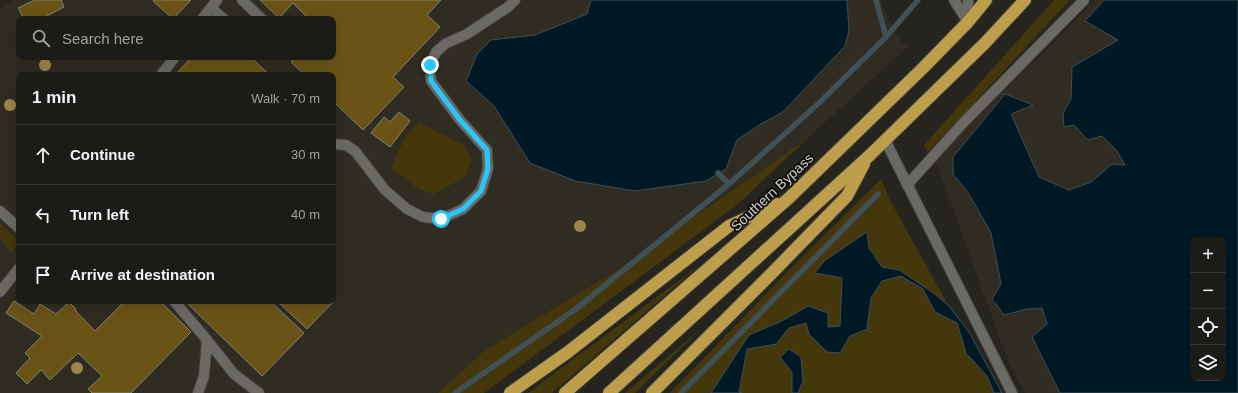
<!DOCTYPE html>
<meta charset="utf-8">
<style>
body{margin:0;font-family:Helvetica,sans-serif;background:#292824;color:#f1f3f6}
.controls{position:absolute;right:12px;bottom:12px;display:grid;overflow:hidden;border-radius:8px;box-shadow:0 4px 16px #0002}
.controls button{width:36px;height:36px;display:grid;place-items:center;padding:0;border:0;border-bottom:1px solid #3a3936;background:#1c1b17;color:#f1f3f6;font:20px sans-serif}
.stop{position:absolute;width:12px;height:12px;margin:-9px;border:3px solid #28c8ff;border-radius:50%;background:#fff}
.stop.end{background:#28c8ff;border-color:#fff;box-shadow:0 1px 4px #0008}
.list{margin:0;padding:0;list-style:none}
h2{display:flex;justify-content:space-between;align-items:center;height:52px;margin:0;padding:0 16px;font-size:17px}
h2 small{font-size:13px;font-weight:400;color:#a0a1a1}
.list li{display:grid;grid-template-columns:26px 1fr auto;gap:12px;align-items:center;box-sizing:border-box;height:60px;padding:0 16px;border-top:1px solid #3a3936}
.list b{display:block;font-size:15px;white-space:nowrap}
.list em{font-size:13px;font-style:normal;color:#a0a1a1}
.icon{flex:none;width:22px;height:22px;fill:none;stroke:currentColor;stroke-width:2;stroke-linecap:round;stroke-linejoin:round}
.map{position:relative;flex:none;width:1238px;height:393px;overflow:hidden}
.search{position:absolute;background:#1c1b17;box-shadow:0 4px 16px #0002;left:16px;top:16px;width:320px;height:44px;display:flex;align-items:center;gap:10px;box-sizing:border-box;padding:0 14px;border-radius:8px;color:#a0a1a1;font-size:15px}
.panel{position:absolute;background:#1c1b17;box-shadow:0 4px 16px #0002;left:16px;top:72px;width:320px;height:232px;border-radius:8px}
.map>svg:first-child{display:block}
.built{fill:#302c21;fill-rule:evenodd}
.green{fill:#45370c}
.water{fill:#001924;stroke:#3f5057;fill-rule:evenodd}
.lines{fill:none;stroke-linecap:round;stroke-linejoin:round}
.stream{stroke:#3f5057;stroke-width:5.5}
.building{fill:#695416;stroke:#82807a}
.minor-casing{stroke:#42403c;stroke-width:12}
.highway-casing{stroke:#42403c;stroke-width:14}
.minor{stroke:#6b6963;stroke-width:10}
.highway{stroke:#bd9f4b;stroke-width:12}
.tree{fill:#9b8548}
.route{stroke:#28c8ff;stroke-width:5}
.labels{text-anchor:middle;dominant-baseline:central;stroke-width:3.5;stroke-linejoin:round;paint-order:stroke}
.street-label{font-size:14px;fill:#d2d1ce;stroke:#0e0d0b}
</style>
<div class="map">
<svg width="1238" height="393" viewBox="0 0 1238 393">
<rect width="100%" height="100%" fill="#25241f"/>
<path class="built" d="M14,0h867l3,10 13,26 10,11 -99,91 -194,134 -129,78 -37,43h-448v-384zM19,19h314v38h-314zM19,75h314v226h-314z
M1095,0h143v393h-213l-16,-29 -75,-208 29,-33 78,-68zM1193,240h30v138h-30z"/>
<path class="green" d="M1054,0h16l-142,152 -4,-7z
M420,123l42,21 10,15 -7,18 -31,17 -15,-5 -28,-21 15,-33z
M808,138l-71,67 -253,188h-46l47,-43 129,-78z
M881,179l9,21 58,105 -16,-13 -33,-22 -17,-3 -13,-19 -2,-15 -52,40 27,4 -1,49 -14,1 -19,-21 -26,15 -33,14 -38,58h-41l123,-127z
M0,223l19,19 -8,11 -11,-15z
M701,264l-149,129h-24z
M901,276l22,13 12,23 22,11 9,30 21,23 7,17h-252l-3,-1 8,-43 29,-5 13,-17 18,-4 33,30 10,-17 17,-7 4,-31 11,-17z
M699,331l-64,62h-10l71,-60z"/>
<path class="water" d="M591,0h256l2,31 -4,15 -62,66 -22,12 -24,16 -11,29 -20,12 -71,10 -60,-10 -45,-18 -36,-57 -28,-25 11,-27 14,-14 44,-5 52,-21z
M1104,0h134v393h-178l-28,-56 15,-13 -5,-16 -15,1 -23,6 -12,-16 9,-15 -10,-51 -22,-39 -16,-20v-17l52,-63 28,11 -22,9 28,63 30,13 22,-8 21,-18 13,1 -8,-14 -15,-15 -14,4 -14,-15 -10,2 -1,-14 8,-14 1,-32 46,-27 -33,-19zM1193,240h30v138h-30z
M867,232l2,16 13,19 17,3 33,22 16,13 21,27 33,61h-8l-7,-17 -21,-23 -9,-30 -22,-11 -12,-23 -22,-13 -19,5 -11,17 -4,31 -17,7 -10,17 -13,-1 -18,-18 -3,-11 -17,5 -13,16 -29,5 -8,43 3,1h-31l38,-58 33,-14 26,-15 20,7v14l12,-1 2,-48 -27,-5 9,-12z
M789,349l12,8 2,24 -5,12h-6v-21l-12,-15z"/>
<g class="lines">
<path class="stream" d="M876,0l10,37
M729,184l90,-81 67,-66 32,-37
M455,393l121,-84 153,-125 -11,-11
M681,393l197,-199"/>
</g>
<path class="building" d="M35,0h26l3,7 -23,12h-17l-6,-11z
M155,0h36l-18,19 -20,-18z
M260,0h181l-14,15 13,12 -47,50 11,10 -41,43 -30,-29v-26h-28l-14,-13 5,-5h37v-10l3,-3 -3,-2v-23h-24l-16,-16 -14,15z
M192,57h58l20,18h-95z
M399,112l11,9 -20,26 -19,-14 13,-16 6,5z
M14,301l20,13 6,-10 16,10 13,-12 7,7 -1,1 20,21 30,-30h35l31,31 -60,61h-39l-4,-4 14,-13 -24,-23 -28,27 -9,-10 -14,14 -11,-11 14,-15 -5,-5 17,-17 -36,-23z
M191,301h79l34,32 -42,43 -74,-72z
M277,301h55l1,1 -26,27z"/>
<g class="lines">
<defs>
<path id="minor" d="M242,0l20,19
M954,0l14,22
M968,0v22
M211,8l13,11
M202,19l15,-19
M161,75l14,-18
M885,140l127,253
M333,145l1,-1 12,1 9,6 30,39 22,19 16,8 18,2 22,-10 18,-18 7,-22 -1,-19 -27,-30 -29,-39 -1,-16 6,-13 9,-8 22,-10 41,-27 7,-7
M907,185l56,-62 121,-123
M0,211l19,17
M0,292l19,-24
M174,301l33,39 -3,36 -6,17
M207,340l27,34 25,19"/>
<path id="highway" d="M510,393l58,-41 161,-126 48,-22
M565,393l224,-195 134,-130 45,-46 18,-22
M609,393l260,-237 116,-113 40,-43
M652,393l120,-120 75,-77 17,-32"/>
</defs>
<use href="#minor" class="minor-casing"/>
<use href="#highway" class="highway-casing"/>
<use href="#minor" class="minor"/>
<use href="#highway" class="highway"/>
</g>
<g class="tree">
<circle cx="45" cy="65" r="6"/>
<circle cx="10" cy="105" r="6"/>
<circle cx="580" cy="226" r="6"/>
<circle cx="77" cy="368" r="6"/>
</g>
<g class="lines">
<path class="route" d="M430,65l1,16 29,39 27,30 1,19 -7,22 -18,18 -22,10"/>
</g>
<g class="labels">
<g class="street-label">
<text transform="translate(772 192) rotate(-43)">Southern Bypass</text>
</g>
</g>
</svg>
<div class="controls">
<button>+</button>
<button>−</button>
<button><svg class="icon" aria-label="locate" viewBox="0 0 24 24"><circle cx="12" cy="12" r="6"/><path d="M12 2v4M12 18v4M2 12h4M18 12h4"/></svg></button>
<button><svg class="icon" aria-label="layers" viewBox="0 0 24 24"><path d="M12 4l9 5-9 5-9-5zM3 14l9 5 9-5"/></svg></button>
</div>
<div class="stop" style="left:441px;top:219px"></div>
<div class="stop end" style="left:430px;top:65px"></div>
<div class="search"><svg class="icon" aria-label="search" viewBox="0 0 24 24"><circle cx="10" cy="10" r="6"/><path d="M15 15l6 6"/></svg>Search here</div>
<section class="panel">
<h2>1 min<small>Walk · 70 m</small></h2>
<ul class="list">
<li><svg class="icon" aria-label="ahead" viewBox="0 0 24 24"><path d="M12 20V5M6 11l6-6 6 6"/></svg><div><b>Continue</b></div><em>30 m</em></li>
<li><svg class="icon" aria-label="left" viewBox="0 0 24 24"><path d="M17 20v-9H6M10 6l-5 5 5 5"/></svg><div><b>Turn left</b></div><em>40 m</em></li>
<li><svg class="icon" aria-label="arrive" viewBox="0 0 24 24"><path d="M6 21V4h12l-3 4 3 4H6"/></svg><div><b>Arrive at destination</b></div></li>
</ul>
</section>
</div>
